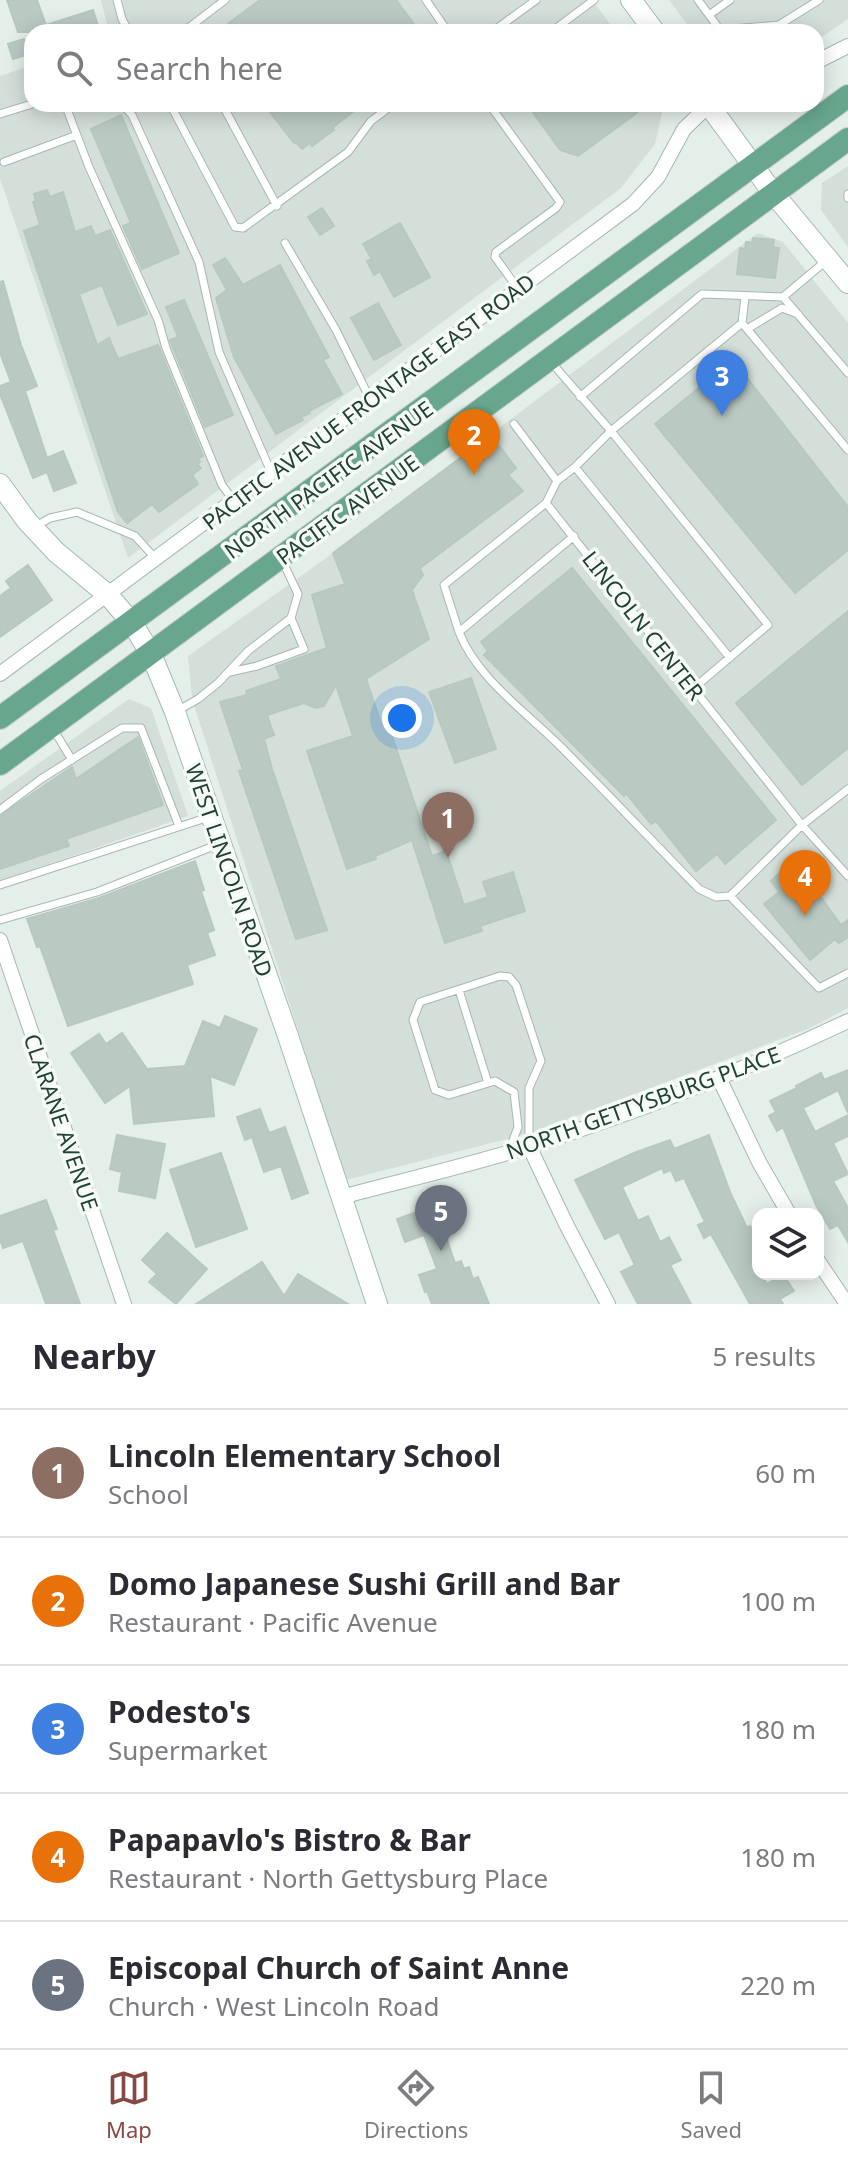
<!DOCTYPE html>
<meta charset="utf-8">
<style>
body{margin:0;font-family:"Noto Sans",sans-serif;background:#f2f2f3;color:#2b2b33}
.controls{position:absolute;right:24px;bottom:24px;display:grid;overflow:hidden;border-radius:16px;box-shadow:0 4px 20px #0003}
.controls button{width:72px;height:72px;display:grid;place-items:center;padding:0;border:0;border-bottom:2px solid #e1e1e2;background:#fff;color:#2b2b33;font:40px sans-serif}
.you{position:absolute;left:402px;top:718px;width:28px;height:28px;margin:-20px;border:6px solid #fff;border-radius:50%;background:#1a73e8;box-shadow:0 0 0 12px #1a73e833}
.badge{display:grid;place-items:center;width:52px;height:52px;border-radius:50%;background:#884845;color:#fff;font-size:26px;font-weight:700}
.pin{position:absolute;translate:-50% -66px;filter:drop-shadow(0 2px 4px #0008)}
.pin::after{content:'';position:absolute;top:42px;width:28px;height:24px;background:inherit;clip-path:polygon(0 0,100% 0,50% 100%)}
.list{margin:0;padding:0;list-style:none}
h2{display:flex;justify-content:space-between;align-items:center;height:104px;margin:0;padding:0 32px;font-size:34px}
h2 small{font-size:26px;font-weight:400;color:#7c7c81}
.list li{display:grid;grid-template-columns:52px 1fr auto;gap:24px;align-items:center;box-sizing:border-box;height:128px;padding:0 32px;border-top:2px solid #e1e1e2}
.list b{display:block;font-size:30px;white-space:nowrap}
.list p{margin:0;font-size:26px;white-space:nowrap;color:#7c7c81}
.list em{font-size:26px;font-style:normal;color:#7c7c81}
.icon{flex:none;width:44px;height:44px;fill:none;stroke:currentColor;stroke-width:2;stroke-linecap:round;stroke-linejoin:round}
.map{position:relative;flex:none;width:848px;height:1304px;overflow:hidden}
.search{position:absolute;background:#fff;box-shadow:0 4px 20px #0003;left:24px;right:24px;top:24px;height:88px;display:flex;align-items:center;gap:20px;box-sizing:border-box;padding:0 28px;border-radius:24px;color:#7c7c81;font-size:30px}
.sheet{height:744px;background:#fff}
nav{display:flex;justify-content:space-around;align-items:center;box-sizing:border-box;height:112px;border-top:2px solid #e1e1e2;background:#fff;font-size:22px;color:#7c7c81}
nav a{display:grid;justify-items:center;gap:4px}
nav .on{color:#884845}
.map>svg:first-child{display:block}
.built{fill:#d3dfd8}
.building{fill:#bacac2;stroke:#b7c9bf;stroke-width:2}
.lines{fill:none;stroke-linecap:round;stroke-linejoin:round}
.lane-casing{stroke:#a7b8b0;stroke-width:9}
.street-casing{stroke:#a7b8b0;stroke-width:16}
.secondary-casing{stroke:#a3bbb0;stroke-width:22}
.primary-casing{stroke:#c1cac7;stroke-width:24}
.lane{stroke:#fff;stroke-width:7}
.street{stroke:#fff;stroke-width:14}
.secondary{stroke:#fff;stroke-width:20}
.primary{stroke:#68a78e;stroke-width:22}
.labels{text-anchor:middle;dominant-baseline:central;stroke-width:7;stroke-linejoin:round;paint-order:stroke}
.street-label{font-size:22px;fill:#234236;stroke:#f6fbf8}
</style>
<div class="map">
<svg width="848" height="1304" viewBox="0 0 848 1304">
<rect width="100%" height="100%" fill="#e5efe9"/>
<path class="built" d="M101,0h491l24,32h-507z
M669,0h179v19l-32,22v-9h-123z
M32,65v39h632l-9,40 -34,44 -493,370 -128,-380v-102z
M848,166v81l-27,-37 1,-27z
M758,233l25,9 65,81v685l-38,20 -276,104 -188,48 -154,-481 -4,-43 141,-100z
M129,699l22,9 37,108 -188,65v-90z"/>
<path class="building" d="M7,0h30l9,25 47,-15 7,22h-82z
M260,0h136l24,32h-203z
M24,39l5,15 -16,5 -5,-15z
M264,104h99l-31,24 2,2 -22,16 -2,-3 -8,6 -6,-7 -2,1z
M527,104h122l-71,52 -18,-6z
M121,115l58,138 -37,16 -19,-43 8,-3 -40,-94z
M47,190l3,7 13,-5 12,40 16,-6 4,10 15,-6 37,84 -29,11 -16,-40 -23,9 18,51 12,-7 9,21 40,-14 45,111 -5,3 2,3 -3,2 4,4 -9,7 6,9 -39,28 -7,-8 -25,19 -9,-11 -94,-281 16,-6 -7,-23 3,-1 -2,-7z
M322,208l12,18 -14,9 -12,-18z
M400,223l30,54 -36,20 -14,-26 -6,4 -7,-14 5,-2 -9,-15z
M753,238l21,2 -1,7 6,1 -4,30 -38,-4 3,-26 5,1 1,-7 6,1z
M225,258l18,27 37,-20 49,92 -6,3 19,34 -33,17 1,2 -9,4 2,3 -27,14 -42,-77 -18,-59 11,-8 -14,-25z
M3,281l18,64 16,41 -12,5 22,67 16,-7 13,32 -22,8 -7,-19 -14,6 -33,-84v-8l11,-4 -11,-29v-71z
M184,300l49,115 -28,12 -35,-87 8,-3 -12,-30z
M378,303l23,42 -27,15 -23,-42z
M733,360l115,147v43l-53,43 -140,-169z
M488,431l28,37 -8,7 15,16 -103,77 3,7 -11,15 17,49 -63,40 16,47 6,-2 44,132 14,-5 18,54 24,-8 -5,-15 30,-10 12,39 -45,15 2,5 -37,12 -33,-103 -37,16 1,3 -29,10 -40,-118 46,-15 -17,-51 -12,21 -8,2 -12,-5 -37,12 7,20 -10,4 8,30 55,161 -31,9 -57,-168 4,-1 -23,-68 27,-7 -1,-4 35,-12 -5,-13 51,-18 -15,-53 33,-11 -12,-31 146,-109 -3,-6z
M28,565l24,35 -52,37v-41l11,-8 -5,-7z
M572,568l204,252 -51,44 -8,-10 -21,17 -40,-50 -5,3 -25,-31 -2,3 -140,-141 4,-4 -7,-9z
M848,611v137l-46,37 -66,-82z
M471,678l25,71 -41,14 -26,-71z
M138,737l25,68 -97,34 3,7 -69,23v-53l72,-49 4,12z
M195,861l9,29 -3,1 13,39 -7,3 8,22 -28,10 6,19 -125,42 -28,-80 -3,1 -10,-28 72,-21z
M788,866l10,14 8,-3 35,48 7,-5v17l-9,6 -4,-4 -25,21 -46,-56 15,-12 -8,-11z
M225,1016l32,13 -23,56 -24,-9 4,40 -80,8 -4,-38 -25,17 -34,-50 28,-19 7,10 16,-11 25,36 38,-3 18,-45 17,7z
M848,1070v43l-10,-23 -35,18 12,24 33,-17v21l-15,7 15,31 -15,7 15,27v34l-10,-17 -8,4 -14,-24 -33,-78 -6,4 -8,-15 7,-4 -6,-11 27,-13 -1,-2 25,-13 3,7z
M260,1109l9,24 16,-6 23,66 -16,6 -11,-33 -17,6 -12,-35 -7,3 -8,-23z
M117,1135l48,9 -10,54 -36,-7 3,-19 -12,-3z
M709,1135l21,57 17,36 3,-2 8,15v12l-6,4 6,11v6h3l6,10 16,-10 11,17 -14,8 3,5h-33l-39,-70 -7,4 -6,-13 7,-3 -21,-44 -8,3 -5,-11 -7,3 -2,-5 -40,19 16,34 10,-5 12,26 9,-5 12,23 -11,5 21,39h-53l-17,-32 14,-7 -16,-33 -14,7 -30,-59 59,-27 36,-13 4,9z
M221,1153l26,76 -51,18 -26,-77z
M46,1200l11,29 -4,1 27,74h-34l-23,-63 -20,7 -3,-9v-23z
M442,1203l6,18 -7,2 14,40 6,-2 3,8 5,-2 4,12 5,-2 11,27h-57l-5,-13 -2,1 -6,-17 18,-6 -13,-34 -19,7 -8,-23z
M167,1233l40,36 -31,35 -27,-22 8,-8 -15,-14z
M262,1262l22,34 14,-22 50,30h-152z"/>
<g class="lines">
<defs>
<path id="lane" d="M117,0l5,19 7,13
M426,0l22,32
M698,0l22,30 59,-5 40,-25
M709,15l21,-15
M183,32l42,-32
M492,32l44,-32
M551,32l43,-32
M65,104l24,63 69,153 8,28 56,137 11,15
M122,104l10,11 67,147 20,90 52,120
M170,104l65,123 8,1 105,-76 23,-31 23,-17
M222,104l55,102
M489,104l71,98 -4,6 -60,44 -1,5 23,32
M0,114l32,-10
M4,162l73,-27
M848,194v4
M285,243l51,87 34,69
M827,260l-44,37 65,76
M742,323l3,-26
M747,329l35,-21 16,6
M551,362l60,69 157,194 -74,63
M580,397l122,-103 81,3
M514,424l43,57
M848,450l-106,-127 -131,108 -36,36 -18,14 -11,22 256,322 46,51
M575,467l155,191
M546,503l-102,82 15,47 115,-96
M36,526l14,-8 27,-6 58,24 21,23
M459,632c18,47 71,83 106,119 45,45 89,92 134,138l17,8 14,-1
M230,672l27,-6 47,-17 -13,-31
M177,711l21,-12 20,-16 30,-32 43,-33 7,-24 -16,-34
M52,727l20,33
M848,789l-46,36 -72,71 89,92 29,-15
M0,810l41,-31 81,-51h19l38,98
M0,885l209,-68
M0,920l97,-28 122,-48
M459,990l29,93
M509,1151l9,-24 -4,-35 -19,-11 -46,14 -14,-5 -22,-70 7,-18 80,-26 9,1 7,8 25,76 -12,27v58"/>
<path id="street" d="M816,62l32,-16
M0,674l633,-470 25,-27 26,-48 26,-25
M0,940l124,364
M719,1078l40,84 30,52
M529,1146l37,78 42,80
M341,1197c63,-17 126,-31 189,-51 108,-34 215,-76 318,-125
M818,1261l29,43"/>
<path id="secondary" d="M631,0l24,32
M708,104l65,89 75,90
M0,484l27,37 29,31 52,43 24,28 19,31 24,58 113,324 89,268"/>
<path id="primary" d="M0,718l848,-622
M0,764l848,-625"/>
</defs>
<use href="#lane" class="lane-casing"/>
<use href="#street" class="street-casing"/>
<use href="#secondary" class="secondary-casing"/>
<use href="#primary" class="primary-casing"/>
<use href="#lane" class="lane"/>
<use href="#street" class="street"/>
<use href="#secondary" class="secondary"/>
<use href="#primary" class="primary"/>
</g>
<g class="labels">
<g class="street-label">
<text transform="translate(368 401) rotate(-37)">PACIFIC AVENUE FRONTAGE EAST ROAD</text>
<text transform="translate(328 479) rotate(-36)">NORTH PACIFIC AVENUE</text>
<text transform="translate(347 509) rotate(-36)">PACIFIC AVENUE</text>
<text transform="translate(644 625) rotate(52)">LINCOLN CENTER</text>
<text transform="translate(230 870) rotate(71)">WEST LINCOLN ROAD</text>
<text transform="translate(643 1102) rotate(-20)">NORTH GETTYSBURG PLACE</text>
<text transform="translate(62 1122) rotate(71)">CLARANE AVENUE</text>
</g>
</g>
</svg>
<div class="controls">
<button><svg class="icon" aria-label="layers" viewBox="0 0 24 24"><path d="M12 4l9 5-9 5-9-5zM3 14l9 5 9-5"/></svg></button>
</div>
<div class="you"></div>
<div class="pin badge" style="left:448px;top:858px;background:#8d6e63">1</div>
<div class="pin badge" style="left:474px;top:475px;background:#e8710a">2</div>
<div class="pin badge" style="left:722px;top:416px;background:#3f7fe0">3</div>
<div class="pin badge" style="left:805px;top:916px;background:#e8710a">4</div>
<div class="pin badge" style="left:441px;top:1251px;background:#6b7280">5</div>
<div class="search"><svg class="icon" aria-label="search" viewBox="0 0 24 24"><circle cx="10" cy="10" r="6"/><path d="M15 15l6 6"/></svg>Search here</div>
</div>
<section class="sheet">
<h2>Nearby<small>5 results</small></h2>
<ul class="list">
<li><span class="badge" style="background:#8d6e63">1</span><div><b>Lincoln Elementary School</b><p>School</p></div><em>60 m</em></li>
<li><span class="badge" style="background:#e8710a">2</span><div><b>Domo Japanese Sushi Grill and Bar</b><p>Restaurant · Pacific Avenue</p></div><em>100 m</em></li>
<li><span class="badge" style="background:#3f7fe0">3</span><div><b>Podesto's</b><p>Supermarket</p></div><em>180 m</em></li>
<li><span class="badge" style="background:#e8710a">4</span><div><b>Papapavlo's Bistro &amp; Bar</b><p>Restaurant · North Gettysburg Place</p></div><em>180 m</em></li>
<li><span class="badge" style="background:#6b7280">5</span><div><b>Episcopal Church of Saint Anne</b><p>Church · West Lincoln Road</p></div><em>220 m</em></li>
</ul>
</section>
<nav>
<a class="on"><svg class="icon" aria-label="map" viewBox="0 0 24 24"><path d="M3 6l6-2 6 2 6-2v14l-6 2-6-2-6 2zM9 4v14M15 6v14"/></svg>Map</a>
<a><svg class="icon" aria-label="directions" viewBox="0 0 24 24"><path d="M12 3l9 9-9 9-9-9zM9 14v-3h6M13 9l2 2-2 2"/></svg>Directions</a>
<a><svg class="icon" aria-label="saved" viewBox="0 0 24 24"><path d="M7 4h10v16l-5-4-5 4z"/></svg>Saved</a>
</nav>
